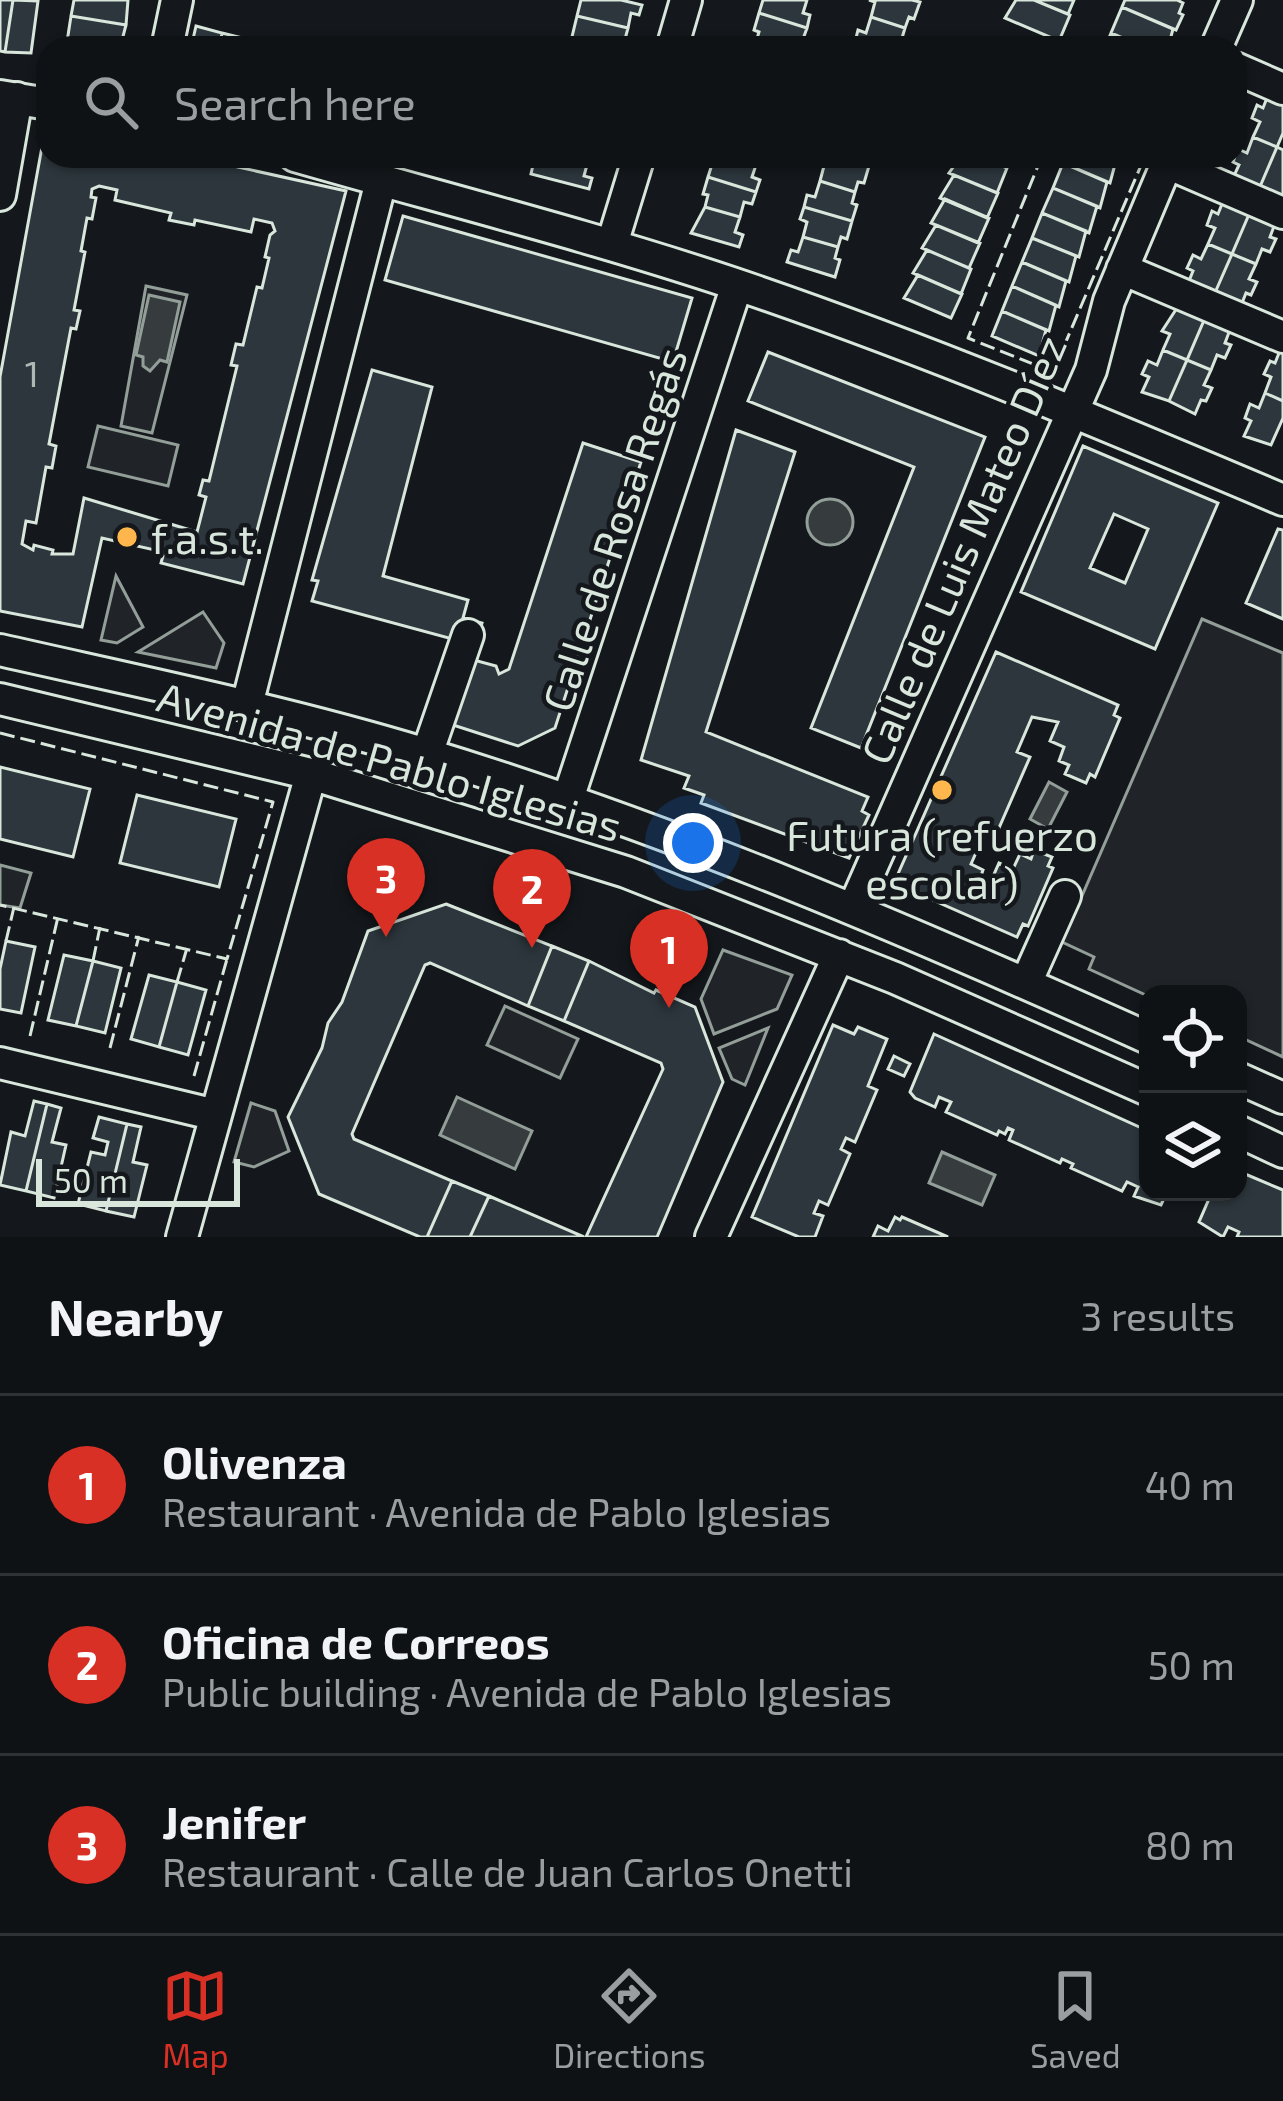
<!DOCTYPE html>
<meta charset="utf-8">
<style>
body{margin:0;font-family:"Exo 2",sans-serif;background:#181b1e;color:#f1f3f6}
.controls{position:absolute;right:36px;bottom:36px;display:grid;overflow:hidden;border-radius:24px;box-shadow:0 3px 9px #0004}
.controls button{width:108px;height:108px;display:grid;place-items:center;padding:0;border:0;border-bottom:3px solid #2f3234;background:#0f1215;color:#f1f3f6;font:60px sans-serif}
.scale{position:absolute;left:36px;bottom:30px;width:204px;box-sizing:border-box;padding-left:12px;border:6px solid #d8e6dc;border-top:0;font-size:33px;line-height:42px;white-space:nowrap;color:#d8e6dc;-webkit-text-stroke:9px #14181c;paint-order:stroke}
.you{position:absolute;left:693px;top:843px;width:42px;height:42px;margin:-30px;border:9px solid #fff;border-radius:50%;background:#1a73e8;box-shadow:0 0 0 18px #1a73e833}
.badge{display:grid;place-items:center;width:78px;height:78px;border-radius:50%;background:#d93025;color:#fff;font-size:39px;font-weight:700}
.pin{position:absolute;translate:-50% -99px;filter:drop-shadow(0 3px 6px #0008)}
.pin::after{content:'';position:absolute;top:63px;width:42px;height:36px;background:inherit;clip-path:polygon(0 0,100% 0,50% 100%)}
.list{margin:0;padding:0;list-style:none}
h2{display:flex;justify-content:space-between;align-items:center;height:156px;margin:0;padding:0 48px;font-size:51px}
h2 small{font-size:39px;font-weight:400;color:#9b9ea0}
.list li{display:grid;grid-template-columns:78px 1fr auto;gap:36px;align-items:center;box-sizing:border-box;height:180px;padding:0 48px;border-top:3px solid #2f3234}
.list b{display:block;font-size:45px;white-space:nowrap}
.list p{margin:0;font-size:39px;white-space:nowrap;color:#9b9ea0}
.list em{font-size:39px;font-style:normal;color:#9b9ea0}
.icon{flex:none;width:66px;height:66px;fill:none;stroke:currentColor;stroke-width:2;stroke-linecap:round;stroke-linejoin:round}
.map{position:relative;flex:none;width:1283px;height:1237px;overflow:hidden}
.search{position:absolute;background:#0f1215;box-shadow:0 3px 9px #0004;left:36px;right:36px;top:36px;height:132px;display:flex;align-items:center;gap:30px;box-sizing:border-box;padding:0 42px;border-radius:36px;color:#9b9ea0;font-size:45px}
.sheet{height:696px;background:#0f1215}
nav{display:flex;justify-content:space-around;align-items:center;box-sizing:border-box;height:168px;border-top:3px solid #2f3234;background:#0f1215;font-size:33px;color:#9b9ea0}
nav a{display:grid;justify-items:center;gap:6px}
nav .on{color:#d93025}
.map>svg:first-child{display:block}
.green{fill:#202428;stroke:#939e99;stroke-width:3}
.water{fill:#363b3e;stroke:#939e99;stroke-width:3}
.building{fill:#2c363c;stroke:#d8e6dc;stroke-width:3;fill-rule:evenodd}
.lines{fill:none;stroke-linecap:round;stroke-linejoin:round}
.minor-casing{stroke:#d8e6dc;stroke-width:36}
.minor{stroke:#14181c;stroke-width:30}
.fence{stroke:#d8e6dc;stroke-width:3;stroke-dasharray:15 6;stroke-linecap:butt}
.poi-dot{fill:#ffb74d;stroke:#14181c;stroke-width:4.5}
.labels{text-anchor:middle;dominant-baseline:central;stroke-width:9;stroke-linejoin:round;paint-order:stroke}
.number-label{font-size:36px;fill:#adbab4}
.street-label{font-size:42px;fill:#d8e6dc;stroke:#14181c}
.poi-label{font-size:42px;fill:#d8e6dc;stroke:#14181c;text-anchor:start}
</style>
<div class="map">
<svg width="1283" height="1237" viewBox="0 0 1283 1237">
<rect width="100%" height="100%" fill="#14181c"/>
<path class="green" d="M146,286l41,9 -35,138 -31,-7z
M98,426l80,19 -10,41 -80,-19z
M116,576l27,51 -26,16 -16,-3z
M203,612l21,31 -8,25 -78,-16z
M1202,619l81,34v404l-45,-21v-42l-90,2 -59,-27 5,-12 -32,-15z
M0,865l31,8 -11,35 -20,-3z
M723,950l69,25 -15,34 -63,25 -13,-35z
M505,1006l73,33 -18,39 -73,-33z
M768,1028l-23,57 -13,-6 -13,-31z
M251,1103l24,8 14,40 -35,16 -20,-5z"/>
<path class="water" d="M149,295l31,7 -13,60 -7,-2 -10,11 -7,-5v-9l-7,-2z
M807 522a23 23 0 1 1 46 0a23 23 0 1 1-46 0Z
M1049,782l18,10 -19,37 -18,-10z
M457,1097l75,34 -17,38 -75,-34z
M942,1152l53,23 -13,30 -53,-22z"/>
<path class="building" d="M0,0h13l-8,52 -5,-1z
M13,0l25,1 -7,52 -26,-1z
M74,0h54l-2,25 -55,-9z
M581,0h40l21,5 -3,10 -8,-2 -3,15 -51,-12z
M763,0h44l-4,13 7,2 -3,13 -48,-15z
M869,0h43l8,2 -6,17 -5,-2 -4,11 -34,-11 4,-15z
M1016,0h18l36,15 -11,26 -54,-23z
M1034,0h40l-6,14z
M1125,0h52l6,3 -4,10 4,2 -7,15 -54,-23z
M1122,7l51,22 -5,19h-22l-35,-15z
M759,13l48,15 -4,11 -7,-1 -4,10 -36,-6 3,-10 -5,-2z
M71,16l55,9 -6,23 -53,-6z
M577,16l51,12 -4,15 7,5h-33l-27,-7z
M871,17l34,11 -3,10 6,2 -3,8h-31l-19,-6 3,-12 8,3z
M196,26l26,7 -3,15h-28z
M222,33l25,6 -3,9h-25z
M1111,33l35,15h-41z
M1269,93l14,8v32l-6,14 -24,-10 7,-15 -8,-4 5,-13 6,3z
M46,125l2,31h140l158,35 -103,393 -82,-21 3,-11 -62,-14 -20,89 -82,-16v-234zM99,186l18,4 -2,10 56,13 -2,7 25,5 1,-5 56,12 3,-13 18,4 3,8 -5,4 -5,22 4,1 -7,30 -5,-1 -14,58 -7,-1 -5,21 6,1 -28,115 -6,-1 -4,15 7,2 -9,35 -113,-34 -11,56h-21l1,-4 -19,-5 -1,5 -11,-6 4,-23 10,2 10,-56 6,1 4,-22 -7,-2 22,-116 5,1 4,-18 -6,-1 11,-58 -4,-1 6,-33 5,1 4,-21 -5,-1 1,-8z
M1253,137l24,10 -18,42 -27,-9 7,-15 -6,-3 5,-13 9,4z
M1277,147l6,3v51l-24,-12z
M535,156h32l21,5 -4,15 8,2 -3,11 -58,-15z
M720,156l37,6 -5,15 8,3 -4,12 -48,-15 5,-16 6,1z
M819,156h16l34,10 -5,17 -6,-1 -3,10 -35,-11 4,-15 -7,-2z
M961,156h18l28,12 -10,25 -48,-20z
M1066,156l51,1 -7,26 -47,-20z
M1063,163l44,19 -7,26 -47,-20z
M954,175l44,18 -11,25 -47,-20z
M708,177l48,15 -4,12 -8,-2 -4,15 -35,-10 3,-12 -5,-1z
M820,181l35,11 -3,11 5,2 -5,16 -48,-14 3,-12 8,2z
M1053,188l44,18 -8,27 -47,-20z
M945,199l44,19 -11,25 -47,-20z
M1224,199l26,13 -18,42 -24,-10 7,-16 -8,-3 5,-14 6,3z
M705,207l35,10 -5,15 8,3 -4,12 -48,-14z
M804,207l48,14 -5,18 -6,-2 -3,10 -35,-10 4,-15 -7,-3z
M1250,212l26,9 -6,16 6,2 -6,13 -8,-3 -6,15 -24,-10z
M1042,213l44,18 -7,26 -47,-19z
M403,216l289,82 -19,64 -288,-82z
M936,225l44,18 -11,25 -47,-20z
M803,237l35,10 -3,11 5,2 -5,17 -48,-15 4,-12 7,2z
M1032,238l44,18 -7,26 -47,-20z
M1208,244l24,10 -18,41 -27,-9 6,-15 -6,-3 6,-13 8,4z
M927,250l44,19 -10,25 -48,-21z
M1232,254l24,10 -7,15 8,3 -6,13 -5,-2 -6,15 -26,-13z
M1022,262l44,19 -7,26 -47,-21z
M918,275l44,19 -11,24 -47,-20z
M1012,286l44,19 -7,26 -47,-20z
M1179,305l26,13 -18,42 -24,-10 7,-16 -8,-3z
M1002,311l44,19 -7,26 -47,-20z
M1205,318l26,9 -6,16 6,2 -6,13 -8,-3 -6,15 -24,-10z
M1281,348l2,1v52l-18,-8 6,-16 -7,-3 6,-13 5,2z
M1163,350l24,10 -18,41 -27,-9 7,-15 -7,-3 6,-13 9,4z
M768,352l217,85 -124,311 -50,-20 103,-261 -166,-66z
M1187,360l24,10 -7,15 8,3 -6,13 -5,-1 -6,14 -26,-13z
M372,370l60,17 -49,189 85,24 -5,18 19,5 -3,10 -23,7 -144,-39 6,-20 -6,-1z
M1265,393l18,8v17l-12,27 -27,-9 7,-15 -6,-3 5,-14 9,4z
M736,430l59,22 -89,280 162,65 -6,14 7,4 -20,43 -148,-55 3,-8 -20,-7 5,-12 -48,-16z
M583,443l58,19 -86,266 -37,18 -65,-21 21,-65 22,6 3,8 10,-5z
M1083,446l135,57 -63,146 -134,-57zM1114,514l34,15 -23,54 -35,-15z
M1278,529l5,1v89l-37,-16z
M996,652l122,53 -4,10 6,3 -25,59 -5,-3 -4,9 -21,-9 4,-9 -10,-4 5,-14 -14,-6 8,-19 -26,-5 -15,35 13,5 -35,80 -10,-4 -14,31 12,6 -2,6 10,5 8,-18 14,6 7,-15 11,5 3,-9 18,7 -4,9 5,2 -25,58 -5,-2 -6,13 -123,-54z
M0,767l90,22 -17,68 -73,-18z
M137,795l99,24 -17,68 -99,-24z
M446,904l106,42 -24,60 -98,-43 -5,2 -73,169 2,5 98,42 -25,56h-7l-101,-43 -31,-77 34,-69 6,-25 14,-21 26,-71z
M6,941l29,6 -14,66 -21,-4v-40z
M552,946l37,15 -25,60 -36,-15z
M64,955l29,6 -17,65 -28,-6z
M93,961l28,7 -16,65 -29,-7z
M589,961l65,32 2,-3 39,17 28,75 -66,155h-71l77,-168 -2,-6 -97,-42z
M149,975l28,7 -18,65 -28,-8z
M177,982l29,8 -18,65 -29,-8z
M833,1025l21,9 4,-7 29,12 -19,47 9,4 -22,52 -9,-4 -5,11 9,5 -22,51 -9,-4 -5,12 9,3 -8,21h-16l-47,-20z
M934,1034l214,97v61h19l-6,13 -27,-9 4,-9 -11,-5 -5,9 -51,-23 2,-4 -11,-5 -2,4 -51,-23 4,-10 -5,-2 -3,6 -6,-3 -2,4 -51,-23 5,-10 -12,-5 -4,10 -20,-9 -5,-6z
M894,1056l16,8 -6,12 -16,-7z
M34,1101l13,3 -21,87 -26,-6 11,-53 14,4z
M47,1104l14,4 -9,34 14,3 -12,53 -28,-7z
M99,1117l28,7 -21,87 -28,-7 13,-52 14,3 3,-13 -15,-4z
M127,1124l14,3 -8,35 14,3 -13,52 -28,-6z
M1238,1171l45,19v47h-46l2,-5 -11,-5 -5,10 -24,-15 13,-30h26z
M452,1181l37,15 -19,41h-43z
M489,1196l95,41h-114z
M895,1217l5,3 2,-3 46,20h-75l5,-11 10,5z"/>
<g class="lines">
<defs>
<path id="minor" d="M167,48l10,-48
M672,48l14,-48
M1216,48l21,-48
M1235,68l48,21
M0,96l48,8
M295,156c146,42 293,79 437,127 187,63 369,140 551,217
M1167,163l116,50
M0,195l17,-97
M612,244l27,-88
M1122,269l161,68
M0,650c141,32 284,61 423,103 250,76 487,178 725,285
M0,699l311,75 315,98 269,106 253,112
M247,705l134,-524
M427,754l41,-119
M568,799l169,-514
M854,907l237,-537 18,-69 61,-145
M1026,983l39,-87
M0,1063l216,52
M1238,1078l45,20
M1238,1131l45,21
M182,1237l129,-463
M711,1237l128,-282"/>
</defs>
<use href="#minor" class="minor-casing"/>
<use href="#minor" class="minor"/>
<path class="fence" d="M1042,156l-74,182 85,34 92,-216
M1121,159l19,8
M0,733l273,69 -46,157 -227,-54
M6,941l8,-34
M93,961l7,-34
M177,982l10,-34
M30,1036l28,-119
M110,1048l29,-112
M194,1076l33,-117"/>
</g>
<g class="poi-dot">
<circle cx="127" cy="537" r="12"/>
<circle cx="942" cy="790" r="12"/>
</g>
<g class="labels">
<g class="number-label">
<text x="32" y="372">1</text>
</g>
<g class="street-label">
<text transform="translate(613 529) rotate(-72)">Calle de Rosa Regás</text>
<text transform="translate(962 549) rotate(-67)">Calle de Luis Mateo Díez</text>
<text transform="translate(390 760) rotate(16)">Avenida de Pablo Iglesias</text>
</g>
<g class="poi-label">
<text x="151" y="537">f.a.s.t.</text>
<text x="942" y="834" text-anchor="middle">Futura (refuerzo<tspan x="942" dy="48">escolar)</tspan></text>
</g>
</g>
</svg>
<div class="controls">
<button><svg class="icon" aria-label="locate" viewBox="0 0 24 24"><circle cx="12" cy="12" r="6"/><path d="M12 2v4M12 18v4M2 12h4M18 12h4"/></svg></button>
<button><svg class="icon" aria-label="layers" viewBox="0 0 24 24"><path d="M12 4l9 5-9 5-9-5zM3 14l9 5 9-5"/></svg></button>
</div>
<div class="scale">50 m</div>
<div class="you"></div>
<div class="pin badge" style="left:669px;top:1008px">1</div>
<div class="pin badge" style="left:532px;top:948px">2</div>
<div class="pin badge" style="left:386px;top:937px">3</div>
<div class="search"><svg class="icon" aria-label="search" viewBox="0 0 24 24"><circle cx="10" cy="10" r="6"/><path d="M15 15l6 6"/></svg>Search here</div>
</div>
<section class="sheet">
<h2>Nearby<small>3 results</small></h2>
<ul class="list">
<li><span class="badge">1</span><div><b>Olivenza</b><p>Restaurant · Avenida de Pablo Iglesias</p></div><em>40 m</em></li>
<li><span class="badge">2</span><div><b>Oficina de Correos</b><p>Public building · Avenida de Pablo Iglesias</p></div><em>50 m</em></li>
<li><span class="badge">3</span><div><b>Jenifer</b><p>Restaurant · Calle de Juan Carlos Onetti</p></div><em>80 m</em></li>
</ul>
</section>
<nav>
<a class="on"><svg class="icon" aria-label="map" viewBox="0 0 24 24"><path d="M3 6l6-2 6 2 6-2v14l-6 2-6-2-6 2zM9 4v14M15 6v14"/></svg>Map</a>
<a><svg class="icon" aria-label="directions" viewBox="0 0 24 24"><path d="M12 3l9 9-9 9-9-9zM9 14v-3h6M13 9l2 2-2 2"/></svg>Directions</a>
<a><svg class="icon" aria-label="saved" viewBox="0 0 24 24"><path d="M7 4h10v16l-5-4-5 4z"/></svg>Saved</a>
</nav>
